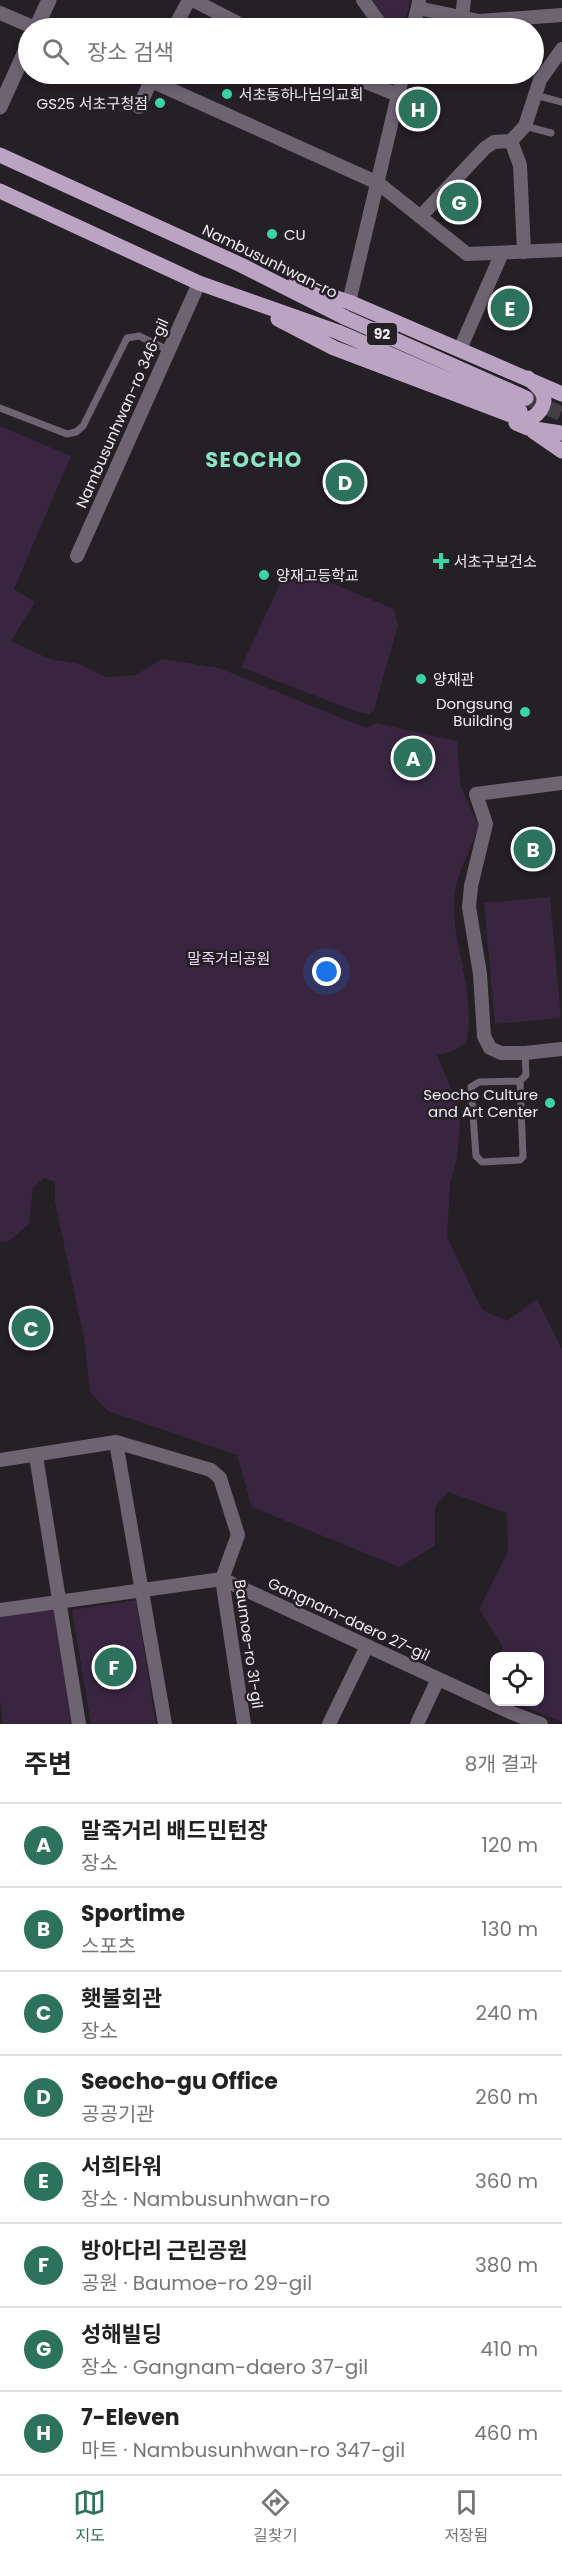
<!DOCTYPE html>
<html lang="ko">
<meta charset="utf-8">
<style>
body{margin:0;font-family:Poppins,"Noto Sans KR",sans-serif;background:#f2f2f2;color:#222}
.controls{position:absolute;right:18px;bottom:18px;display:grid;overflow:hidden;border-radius:12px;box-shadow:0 3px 9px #0003}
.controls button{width:54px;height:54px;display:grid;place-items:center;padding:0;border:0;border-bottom:2px solid #e0e0e0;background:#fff;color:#222;font:30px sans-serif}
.you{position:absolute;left:327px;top:972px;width:21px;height:21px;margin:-15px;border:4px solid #fff;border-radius:50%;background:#1a73e8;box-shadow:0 0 0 9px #1a73e833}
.badge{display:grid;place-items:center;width:39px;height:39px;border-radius:50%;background:#2d725c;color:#fff;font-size:20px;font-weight:700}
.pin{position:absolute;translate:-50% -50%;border:3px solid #fff;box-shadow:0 2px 6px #0006}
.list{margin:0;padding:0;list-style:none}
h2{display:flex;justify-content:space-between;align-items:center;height:78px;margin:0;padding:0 24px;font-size:26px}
h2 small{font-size:20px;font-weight:400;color:#767676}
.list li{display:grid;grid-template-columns:39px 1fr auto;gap:18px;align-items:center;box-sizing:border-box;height:84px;padding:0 24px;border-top:2px solid #e0e0e0}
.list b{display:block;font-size:22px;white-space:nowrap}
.list p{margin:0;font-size:20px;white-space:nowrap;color:#767676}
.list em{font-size:20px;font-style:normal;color:#767676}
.icon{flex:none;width:33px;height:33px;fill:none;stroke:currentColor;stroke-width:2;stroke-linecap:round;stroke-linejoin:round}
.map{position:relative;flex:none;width:562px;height:1724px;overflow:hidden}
.search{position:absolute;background:#fff;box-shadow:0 3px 9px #0003;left:18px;right:18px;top:18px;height:66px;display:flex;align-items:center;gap:15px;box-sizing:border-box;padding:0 21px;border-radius:33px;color:#767676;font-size:22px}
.sheet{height:750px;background:#fff}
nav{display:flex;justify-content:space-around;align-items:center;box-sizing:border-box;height:84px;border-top:2px solid #e0e0e0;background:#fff;font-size:16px;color:#767676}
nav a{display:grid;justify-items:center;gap:3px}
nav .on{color:#2d725c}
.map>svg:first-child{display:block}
.green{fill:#392540}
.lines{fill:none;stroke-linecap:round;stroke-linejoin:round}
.primary-tunnel{stroke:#433e45;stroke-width:15;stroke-dasharray:15 8;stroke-linecap:butt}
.service{stroke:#6e6371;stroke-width:7}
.minor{stroke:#6e6371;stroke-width:14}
.tertiary{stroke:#6e6371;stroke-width:15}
.primary{stroke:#bba4c3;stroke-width:15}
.poi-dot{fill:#3bd4a4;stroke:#251f26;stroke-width:2}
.labels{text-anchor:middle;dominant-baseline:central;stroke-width:5;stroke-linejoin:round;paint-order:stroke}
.shield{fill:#251f26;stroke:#b3afb5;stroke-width:1.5}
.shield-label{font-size:14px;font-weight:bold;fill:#f0edf2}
.poi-label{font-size:15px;fill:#f0edf2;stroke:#251f26;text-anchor:start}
.street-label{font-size:15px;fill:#f0edf2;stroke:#251f26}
.park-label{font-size:15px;fill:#f0d7f9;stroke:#251f26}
.district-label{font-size:21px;font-weight:bold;letter-spacing:1.5px;fill:#8be5c2;stroke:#251f26}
</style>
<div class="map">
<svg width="562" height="1724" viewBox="0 0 562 1724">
<rect width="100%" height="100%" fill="#251f26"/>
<path class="green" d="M372,0h38l-6,28 -13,-1z
M0,426l71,30 -57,133 21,13 -24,39 39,18 29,5 27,13 30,-2 26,-16 57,9 147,60 10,-5 81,18 4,47 18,38c-9,25 -25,52 -25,79 0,47 23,92 12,138l-15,9 -14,3 22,52 1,21 -3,30 -7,26 -3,53 35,73 25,11 30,-22 25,50v373l-50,-20h28v-46h-37l-1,-11 -23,-36 29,-58 -1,-38 -59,-21 -13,15v39l-36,21 -147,-60 -15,-52 -129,-44 -18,-19 -6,-54 -29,-136v-20l-10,-4 -12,9 -4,37 -20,17 -9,1z
M293,567l101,42 4,16 -24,85 -5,4 -12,-2 -116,-45 45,-96z
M550,897l11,121 -66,6 -11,-121z
M136,1600l20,124h-65l-19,-114z
M55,1608l18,116h-70l-3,-23v-86z"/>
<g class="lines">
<path class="primary-tunnel" d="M526,398l36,16"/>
<path class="service" d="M535,95l27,7
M525,126l26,7
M0,408l67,26 9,-2 7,-6 44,-88 12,-2 29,14
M520,1081l3,76 -3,3 -38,2 -6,-6 -5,-69 8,-5 41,-1 6,-6 -1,-22"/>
<path class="minor" d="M193,0l54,28
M363,0l20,28
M418,8l61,13 83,-6
M0,13l35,15
M462,18l2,-18
M174,28l15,-28
M413,28l6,-26
M136,74l242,109 89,71 95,-4
M346,74l52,21
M139,107l15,-33
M511,141l14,-15 15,-46 22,-31
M420,217l65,-69 9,-6 17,-1 9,24 4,87
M349,302l54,-228
M460,349l42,-96
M77,556l122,-273
M562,783l-86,11 10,30 -15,62 -2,21 11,67 4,62 6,12 11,5h24l37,-4
M116,1442l49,282
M36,1456l43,268
M0,1460l116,-18 95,28 9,8 18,57 -16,44 22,145
M0,1610l222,-31 290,134 29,11
M329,1724l38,-78
M417,1724l21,-45"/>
<path class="tertiary" d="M36,28l13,-28
M0,107l28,-62"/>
<path class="primary" d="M0,155l241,110 105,53 180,80
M0,191l199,92 139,49 182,79
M295,284l54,18 213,92
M278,319l56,29 190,72c12,-1 25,-15 18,-28 -3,-5 -10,-10 -14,-14
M516,423l12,5 34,5
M533,431l29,20"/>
</g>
<g class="poi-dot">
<circle cx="227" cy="94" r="6"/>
<circle cx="160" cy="103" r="6"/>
<circle cx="272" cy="234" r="6"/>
<path d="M438 552h6v6h6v6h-6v6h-6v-6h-6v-6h6z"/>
<circle cx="264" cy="575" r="6"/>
<circle cx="421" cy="679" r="6"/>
<circle cx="525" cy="712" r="6"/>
<circle cx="550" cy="1103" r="6"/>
</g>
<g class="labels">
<rect class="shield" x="367" y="323" width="30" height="22" rx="4.5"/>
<g class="shield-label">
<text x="382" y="334">92</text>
</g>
<g class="poi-label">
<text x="239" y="94">서초동하나님의교회</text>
<text x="148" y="103" text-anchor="end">GS25 서초구청점</text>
<text x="284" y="234">CU</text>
<text x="454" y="561">서초구보건소</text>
<text x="276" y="575">양재고등학교</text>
<text x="433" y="679">양재관</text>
<text x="513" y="703" text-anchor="end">Dongsung<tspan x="513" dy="17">Building</tspan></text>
<text x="538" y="1094" text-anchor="end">Seocho Culture<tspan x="538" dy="17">and Art Center</tspan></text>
</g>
<g class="street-label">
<text transform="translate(270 261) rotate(26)">Nambusunhwan-ro</text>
<text transform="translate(122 413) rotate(-66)">Nambusunhwan-ro 346-gil</text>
<text transform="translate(349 1619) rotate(25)">Gangnam-daero 27-gil</text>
<text transform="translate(249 1644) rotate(82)">Baumoe-ro 31-gil</text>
</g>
<g class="park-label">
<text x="229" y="958">말죽거리공원</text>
</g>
<g class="district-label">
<text x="254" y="459">SEOCHO</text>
</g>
</g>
</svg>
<div class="controls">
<button><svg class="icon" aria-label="locate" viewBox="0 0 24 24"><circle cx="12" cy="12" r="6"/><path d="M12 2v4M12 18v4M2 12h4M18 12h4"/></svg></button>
</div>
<div class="you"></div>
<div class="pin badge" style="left:413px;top:758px">A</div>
<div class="pin badge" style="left:533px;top:849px">B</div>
<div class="pin badge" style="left:31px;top:1328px">C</div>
<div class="pin badge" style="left:345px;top:482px">D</div>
<div class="pin badge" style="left:510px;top:308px">E</div>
<div class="pin badge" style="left:114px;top:1667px">F</div>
<div class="pin badge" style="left:459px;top:202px">G</div>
<div class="pin badge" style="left:418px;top:109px">H</div>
<div class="search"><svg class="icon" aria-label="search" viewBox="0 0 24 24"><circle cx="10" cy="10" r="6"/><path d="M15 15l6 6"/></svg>장소 검색</div>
</div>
<section class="sheet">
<h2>주변<small>8개 결과</small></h2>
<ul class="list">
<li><span class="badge">A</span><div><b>말죽거리 배드민턴장</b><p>장소</p></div><em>120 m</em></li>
<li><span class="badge">B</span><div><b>Sportime</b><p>스포츠</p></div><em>130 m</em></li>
<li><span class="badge">C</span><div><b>횃불회관</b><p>장소</p></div><em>240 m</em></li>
<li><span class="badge">D</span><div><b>Seocho-gu Office</b><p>공공기관</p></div><em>260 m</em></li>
<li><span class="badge">E</span><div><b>서희타워</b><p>장소 · Nambusunhwan-ro</p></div><em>360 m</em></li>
<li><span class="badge">F</span><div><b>방아다리 근린공원</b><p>공원 · Baumoe-ro 29-gil</p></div><em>380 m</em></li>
<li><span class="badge">G</span><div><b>성해빌딩</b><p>장소 · Gangnam-daero 37-gil</p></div><em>410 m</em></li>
<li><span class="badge">H</span><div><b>7-Eleven</b><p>마트 · Nambusunhwan-ro 347-gil</p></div><em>460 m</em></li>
</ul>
</section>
<nav>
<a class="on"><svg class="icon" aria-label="map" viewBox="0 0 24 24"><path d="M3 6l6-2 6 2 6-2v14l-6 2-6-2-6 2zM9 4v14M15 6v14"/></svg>지도</a>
<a><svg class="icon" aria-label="directions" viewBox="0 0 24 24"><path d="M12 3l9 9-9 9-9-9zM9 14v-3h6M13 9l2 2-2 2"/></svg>길찾기</a>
<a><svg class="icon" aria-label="saved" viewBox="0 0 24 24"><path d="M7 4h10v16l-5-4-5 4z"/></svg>저장됨</a>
</nav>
